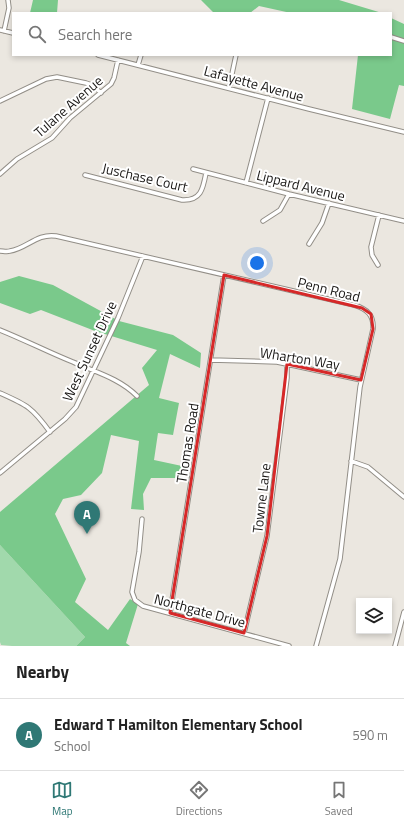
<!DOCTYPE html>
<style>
body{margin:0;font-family:"Titillium Web",sans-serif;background:#f2f2f2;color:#222}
.controls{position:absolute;right:12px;bottom:12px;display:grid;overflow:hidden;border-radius:0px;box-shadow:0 2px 6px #0003}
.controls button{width:36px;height:36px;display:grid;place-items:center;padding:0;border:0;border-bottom:1px solid #e0e0e0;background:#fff;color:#222;font:20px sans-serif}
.you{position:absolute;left:257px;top:263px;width:14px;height:14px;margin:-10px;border:3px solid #fff;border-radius:50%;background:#1a73e8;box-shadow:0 0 0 6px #1a73e833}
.badge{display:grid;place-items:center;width:26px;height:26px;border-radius:50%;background:#2f7875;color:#fff;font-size:13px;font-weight:700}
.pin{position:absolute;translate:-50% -33px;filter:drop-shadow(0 1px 2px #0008)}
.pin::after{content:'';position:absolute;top:21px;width:14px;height:12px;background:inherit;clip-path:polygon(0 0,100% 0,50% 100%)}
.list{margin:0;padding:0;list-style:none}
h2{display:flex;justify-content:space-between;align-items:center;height:52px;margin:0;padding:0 16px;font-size:17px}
h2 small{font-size:13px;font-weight:400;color:#767676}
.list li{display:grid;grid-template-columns:26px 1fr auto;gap:12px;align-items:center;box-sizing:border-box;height:72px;padding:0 16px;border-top:1px solid #e0e0e0}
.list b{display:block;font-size:15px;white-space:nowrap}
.list p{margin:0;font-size:13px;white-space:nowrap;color:#767676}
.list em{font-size:13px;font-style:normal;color:#767676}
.icon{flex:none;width:22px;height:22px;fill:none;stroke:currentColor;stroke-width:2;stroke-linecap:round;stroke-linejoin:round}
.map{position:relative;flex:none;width:404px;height:646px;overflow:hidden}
.search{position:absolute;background:#fff;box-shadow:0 2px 6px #0003;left:12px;right:12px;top:12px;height:44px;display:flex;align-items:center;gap:10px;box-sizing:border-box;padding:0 14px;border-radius:0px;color:#767676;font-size:15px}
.sheet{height:124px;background:#fff}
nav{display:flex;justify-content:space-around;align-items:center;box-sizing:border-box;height:56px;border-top:1px solid #e0e0e0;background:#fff;font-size:11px;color:#767676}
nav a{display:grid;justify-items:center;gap:2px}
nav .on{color:#2f7875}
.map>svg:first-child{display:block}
.green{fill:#a1d9ac}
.forest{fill:#7ac98b}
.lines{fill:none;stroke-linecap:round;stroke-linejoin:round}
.minor-casing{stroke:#928e87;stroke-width:5.5}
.minor{stroke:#fff;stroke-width:3.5}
.marked{fill:none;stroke:#d62828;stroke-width:3;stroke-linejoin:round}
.labels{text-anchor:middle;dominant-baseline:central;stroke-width:4;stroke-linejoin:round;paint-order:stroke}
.street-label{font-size:14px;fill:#181614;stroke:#fff}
</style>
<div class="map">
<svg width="404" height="646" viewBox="0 0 404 646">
<rect width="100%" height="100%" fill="#ebe7e0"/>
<path class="green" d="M0,545l85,92 -9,9h-64l-11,-1 -1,-3z"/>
<path class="forest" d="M33,0h25l-1,13h-27z
M201,0h138l43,13h-91l-32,-7 -9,7h-36z
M391,18l13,6v62l-5,-1 -9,34 -38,-10 6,-54h33z
M19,276l34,9 66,36 54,14 28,18 -1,15 -30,-14 -11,44 20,5 -6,32 -15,-2 -4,27 28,6 -2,12h-29l-8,16 1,16 -13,-1 8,-68 -28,-6 -9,38 -21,22 -18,4 -8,15 31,65 -11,23 33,28 22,-31 8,5 -12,39 4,3h-54l9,-9 -85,-92v-33l149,-127 -7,-17 15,-18 -62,-19 -54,-21 -11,4 -30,-11v-21z"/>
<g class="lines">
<defs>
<path id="minor" d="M0,30l13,3
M4,31l5,-23 -1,-8
M391,37l13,4
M98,55l211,54 95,23
M138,65l3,-10
M229,88l7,-33
M0,101l46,-22 11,-2 29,6 6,2 9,8
M193,169l96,25 115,27
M0,174l17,-15 35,-21 18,-20 41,-34 3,-6 4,-18
M85,175l97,25c19,1 21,-11 24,-27
M246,183l22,-85
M263,221l17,-11 9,-16
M309,244l13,-21 7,-20
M0,251c3,0 7,1 10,0 16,-2 27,-18 46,-15l298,69c13,4 20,10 19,24l-13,58 -20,172 -24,87
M378,265l-6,-10 -1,-8 8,-32
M0,330c25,10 48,22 73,32 22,10 46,16 64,34
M211,360l66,2 84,18
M0,393c27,12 32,14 50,39
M351,461l17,6 36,30
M0,473l65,-54 11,-12 42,-89 25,-62
M142,519l-3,33 -7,40 3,8 8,6 146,40
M170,613l54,-338
M244,633l23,-97 20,-158v-14
M395,646l9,-34"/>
</defs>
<use href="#minor" class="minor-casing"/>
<use href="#minor" class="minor"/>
</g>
<path class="marked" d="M224,275l138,33 9,6 2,15 -12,51 -74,-16 -20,172 -23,97 -74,-20z"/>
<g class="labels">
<g class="street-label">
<text transform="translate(254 83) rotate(15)">Lafayette Avenue</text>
<text transform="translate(68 106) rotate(-41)">Tulane Avenue</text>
<text transform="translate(145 177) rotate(13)">Juschase Court</text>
<text transform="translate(301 185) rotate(14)">Lippard Avenue</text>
<text transform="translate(329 289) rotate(14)">Penn Road</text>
<text transform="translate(89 351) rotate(-65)">West Sunset Drive</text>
<text transform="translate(300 358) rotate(9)">Wharton Way</text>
<text transform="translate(187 443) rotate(-81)">Thomas Road</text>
<text transform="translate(261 498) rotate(-83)">Towne Lane</text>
<text transform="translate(200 610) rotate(15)">Northgate Drive</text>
</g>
</g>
</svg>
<div class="controls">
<button><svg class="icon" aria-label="layers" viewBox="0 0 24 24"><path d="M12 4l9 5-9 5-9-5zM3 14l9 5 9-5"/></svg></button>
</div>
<div class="you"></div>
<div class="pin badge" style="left:87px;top:534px">A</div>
<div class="search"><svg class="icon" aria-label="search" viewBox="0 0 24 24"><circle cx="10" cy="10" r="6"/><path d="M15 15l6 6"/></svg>Search here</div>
</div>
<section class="sheet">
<h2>Nearby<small></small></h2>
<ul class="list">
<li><span class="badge">A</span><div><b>Edward T Hamilton Elementary School</b><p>School</p></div><em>590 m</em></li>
</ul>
</section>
<nav>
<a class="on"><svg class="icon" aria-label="map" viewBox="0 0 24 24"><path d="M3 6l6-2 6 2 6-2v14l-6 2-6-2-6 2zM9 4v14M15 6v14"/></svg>Map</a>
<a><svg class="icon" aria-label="directions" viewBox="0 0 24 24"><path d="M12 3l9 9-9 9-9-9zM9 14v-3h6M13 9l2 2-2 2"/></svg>Directions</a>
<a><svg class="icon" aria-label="saved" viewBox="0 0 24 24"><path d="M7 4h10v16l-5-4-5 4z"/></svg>Saved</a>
</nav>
